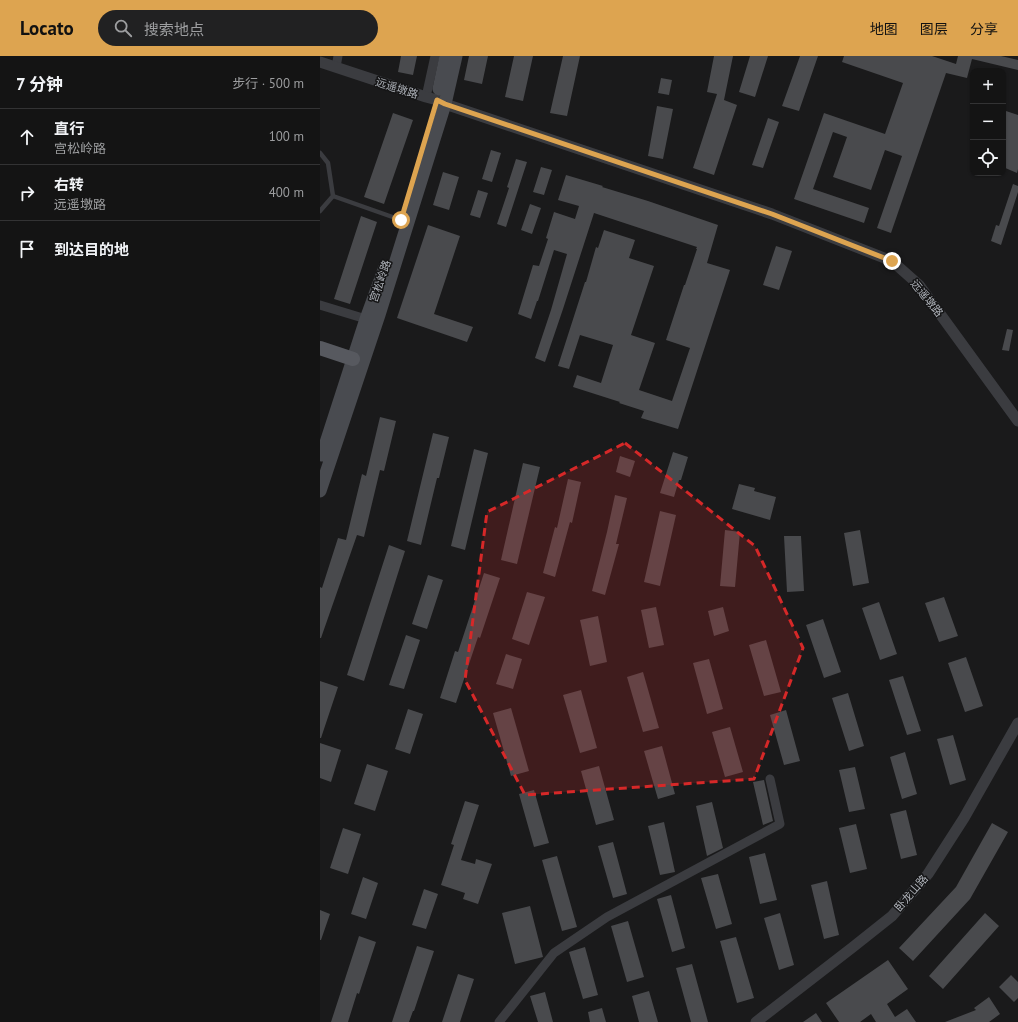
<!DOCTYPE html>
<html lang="zh">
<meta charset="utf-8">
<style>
body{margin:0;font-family:"PT Sans","Noto Sans SC",sans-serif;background:#212122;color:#f1f3f6}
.controls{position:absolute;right:12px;top:12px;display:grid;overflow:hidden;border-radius:8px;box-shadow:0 1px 3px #0004}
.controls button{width:36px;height:36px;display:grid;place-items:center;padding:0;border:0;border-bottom:1px solid #333334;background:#141414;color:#f1f3f6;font:20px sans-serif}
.stop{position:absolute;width:12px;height:12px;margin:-9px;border:3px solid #dda450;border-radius:50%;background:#fff}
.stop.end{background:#dda450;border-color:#fff;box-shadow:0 1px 4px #0008}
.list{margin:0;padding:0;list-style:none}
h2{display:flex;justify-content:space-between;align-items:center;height:52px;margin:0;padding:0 16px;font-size:17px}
h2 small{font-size:13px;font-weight:400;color:#9d9ea0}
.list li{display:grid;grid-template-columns:26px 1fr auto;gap:12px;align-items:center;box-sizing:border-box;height:56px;padding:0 16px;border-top:1px solid #333334}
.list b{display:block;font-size:15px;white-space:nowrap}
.list p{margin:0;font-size:13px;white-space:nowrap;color:#9d9ea0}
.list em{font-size:13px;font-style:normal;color:#9d9ea0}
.icon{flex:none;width:22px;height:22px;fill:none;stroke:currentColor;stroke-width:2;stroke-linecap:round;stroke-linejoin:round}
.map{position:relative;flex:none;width:698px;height:966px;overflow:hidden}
header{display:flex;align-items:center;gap:24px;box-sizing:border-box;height:56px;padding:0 20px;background:#dda450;color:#111}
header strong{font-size:19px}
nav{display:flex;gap:22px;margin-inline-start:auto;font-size:14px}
.search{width:280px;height:36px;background:#212122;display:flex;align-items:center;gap:10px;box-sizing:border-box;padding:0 14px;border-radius:22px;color:#9d9ea0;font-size:15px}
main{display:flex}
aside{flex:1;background:#141414}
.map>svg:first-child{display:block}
.building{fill:#494a4d}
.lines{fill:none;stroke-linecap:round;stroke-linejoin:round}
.service{stroke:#3b3c40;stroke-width:4.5}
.minor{stroke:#3b3c40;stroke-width:9}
.tertiary{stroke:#3b3c40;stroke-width:11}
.secondary{stroke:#494b50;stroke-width:13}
.primary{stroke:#57595f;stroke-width:14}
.route{stroke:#dda450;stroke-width:5}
.marked{fill:#d62828;fill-opacity:0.2;stroke:#d62828;stroke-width:3;stroke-dasharray:8 5;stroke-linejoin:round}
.labels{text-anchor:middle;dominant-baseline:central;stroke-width:3;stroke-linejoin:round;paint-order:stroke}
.street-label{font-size:11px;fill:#aeb2b9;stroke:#151516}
</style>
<header>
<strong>Locato</strong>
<div class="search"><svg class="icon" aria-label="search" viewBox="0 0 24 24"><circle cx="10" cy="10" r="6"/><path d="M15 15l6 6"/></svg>搜索地点</div>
<nav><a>地图</a><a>图层</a><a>分享</a></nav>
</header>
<main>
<aside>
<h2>7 分钟<small>步行 · 500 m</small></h2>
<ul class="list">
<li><svg class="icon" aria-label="ahead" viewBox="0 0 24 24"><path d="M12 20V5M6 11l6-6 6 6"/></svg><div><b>直行</b><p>宫松岭路</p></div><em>100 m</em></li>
<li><svg class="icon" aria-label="right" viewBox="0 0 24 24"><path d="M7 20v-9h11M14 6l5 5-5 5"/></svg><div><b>右转</b><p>远遥墩路</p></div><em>400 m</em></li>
<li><svg class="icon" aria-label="arrive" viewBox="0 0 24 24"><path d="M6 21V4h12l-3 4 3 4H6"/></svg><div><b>到达目的地</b></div></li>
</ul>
</aside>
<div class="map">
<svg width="698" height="966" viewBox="0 0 698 966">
<rect width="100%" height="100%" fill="#1a1a1b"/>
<path class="building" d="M81,0h16l-4,19 -15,-3z
M149,0h19l-6,28 -18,-4z
M194,0h19l-10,45 -18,-4z
M243,0h17l-13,60 -17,-3z
M394,0h19l-9,44 13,5 -23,70 -21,-7 24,-74 -10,-2z
M430,0h18l-13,41 -16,-5z
M480,0h18l-19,55 -17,-5z
M524,0h88l24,8 2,-8h43l17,4v10l-46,-11 -5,19 -21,-5 -55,160 -14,-5 25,-72 -17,-6 -14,40 -38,-13 14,-40 -14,-5 -20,57 56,19 -5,15 -70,-24 30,-86 61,21 18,-51 -61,-21z
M341,22l11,2 -3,15 -11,-2z
M337,50l16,3 -10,50 -15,-3z
M683,54l15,5v54l-1,4 -14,-6z
M73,57l20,7 -29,84 -20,-7z
M448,62l11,4 -16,46 -11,-3z
M171,94l10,3 -9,29 -10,-3z
M196,103l11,3 -21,65 -9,-3 12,-36 -2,-1z
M221,111l11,3 -8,25 -11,-3z
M123,116l16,5 -10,33 -16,-5z
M246,119l37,11 -1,1 46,14 70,24 -11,38 23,7 -52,159 -37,-11 3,-7 -25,-8 1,-1 -47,-15 4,-12 24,8 12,-38 -33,-10 -11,34 -11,-3 27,-84h1l10,-35 2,1 6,-18 31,10 -6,18 25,8 -23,69 24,8 -16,47 33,11 18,-53 -24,-8 18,-55h1l12,-36h-1l1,-2 -103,-34 -31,96 -18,53 -10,-4 16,-48 16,-56 -13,-4 -16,51h-1l-6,18 -13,-5 15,-49 6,1 9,-27 -2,-1 8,-26 21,7 4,-13 -21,-6z
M693,128l5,2v6l-17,53 -10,-4 5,-16 3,1z
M158,134l10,3 -8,25 -10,-3z
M210,148l11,4 -9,26 -11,-4z
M41,160l16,6 -27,82 -16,-5z
M108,169l32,11 -26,78 39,13 -6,15 -70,-24z
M456,190l16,5 -13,39 -16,-5z
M687,273l6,1 -4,21 -7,-1z
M60,361l16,4 -12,50 -4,-1 -16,67 -7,-2 -36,103h-1v-51l2,1 16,-50 8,2 16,-66 4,2z
M113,377l16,4 -10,41h-2l-16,67 -14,-4z
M154,393l14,4 -23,97 -14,-4z
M353,396l15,5 -7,23h-2l-5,17 -14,-4z
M300,400l15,5 -5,16 -14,-5z
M203,407l17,4 -23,97 -16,-4z
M248,423l13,3 -9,41 -2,-1 -15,55 -12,-4 12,-46 2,1z
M419,428l16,4 -1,3 22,6 -6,23 -38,-11z
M295,439l12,3 -11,46h3l-14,51 -13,-4 15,-59z
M340,455l16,4 -16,71 -16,-4z
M405,474l15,2 -5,55 -15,-1z
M540,474l9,53 -16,3 -9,-53z
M464,480h17l3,55 -17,1z
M69,489l16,6 -41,130 -17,-6z
M164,517l16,5 -20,60 -2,-1 -22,66 -16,-5 15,-47 3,1z
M108,519l15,5 -16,49 -15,-5z
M207,536l18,5 -16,48 -17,-6z
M624,541l14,39 -19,6 -14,-39z
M559,546l18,52 -17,6 -18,-52z
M336,551l8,38 -15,3 -8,-38z
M403,551l6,24 -15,5 -6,-25z
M278,560l9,46 -17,4 -10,-46z
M503,563l18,53 -17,6 -18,-53z
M86,579l14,5 -16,49 -15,-4z
M446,584l15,52 -17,4 -15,-51z
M186,598l16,5 -9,30 -17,-5z
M646,601l17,49 -18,6 -17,-49z
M389,603l14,50 -16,5 -14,-51z
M323,616l16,56 -16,4 -16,-55z
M583,620l18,55 -14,4 -18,-55z
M0,625l18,6 -17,51h-1z
M261,634l16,58 -17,5 -17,-58z
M528,637l16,53 -15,5 -17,-53z
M191,652l18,63 -18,5 -18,-63z
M88,653l15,5 -13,40 -15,-5z
M466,654l14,51 -16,4 -14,-50z
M410,671l13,45 -18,5 -13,-45z
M633,679l13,45 -16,5 -13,-46z
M0,687l21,7 -10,32 -11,-4z
M342,690l13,48 -17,5 -14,-48z
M585,696l12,42 -15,5 -12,-42z
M47,708l21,7 -13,40 -21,-7z
M279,710l15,54 -18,5 -15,-54z
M535,711l10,42 -16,3 -10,-42z
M444,724l9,41 -10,4 -10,-43z
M214,734l15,53 -15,4 -15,-53z
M145,745l14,4 -18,55 14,4 1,-5 16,5 -14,40 -15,-5 2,-6 -24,-8 13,-40 -3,-1z
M392,746l11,46 -16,8 -11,-50z
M586,754l11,45 -16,4 -11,-45z
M344,766l11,50 -15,3 -12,-49z
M672,767l16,9 -38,67 -57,62 -14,-13 57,-61z
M536,768l11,45 -17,4 -11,-45z
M23,772l18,6 -13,40 -18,-6z
M293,786l14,52 -14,4 -15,-52z
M445,797l12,47 -17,4 -11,-47z
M237,800l20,71 -15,4 -20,-71z
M398,818l14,50 -16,5 -15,-51z
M43,821l15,6 -12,36 -15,-5z
M507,825l12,54 -15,4 -13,-54z
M104,833l14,5 -12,35 -14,-4z
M351,839l14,53 -13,4 -15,-53z
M210,850l13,51 -28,7 -13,-51z
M0,854l10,4 -9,26h-1z
M460,857l14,52 -15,5 -15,-52z
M665,857l14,13 -56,63 -14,-13z
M308,865l16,56 -17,5 -16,-56z
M39,880l17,6 -17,52 -2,-1 -9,29h-17z
M416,881l18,61 -17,5 -17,-62z
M97,890l17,5 -20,60h-1l-4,11h-17z
M265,891l13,48 -15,4 -14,-47z
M568,904l20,29 -21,15 8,13 12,-8 9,13h-40l-5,-8 -11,8h-21l-13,-19z
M372,908l16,58h-17l-15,-54z
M138,918l16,5 -14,43h-18z
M691,919l7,7v16l-4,4 -15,-15z
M329,935l9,31h-19l-7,-26z
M225,936l8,30h-15l-8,-26z
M669,941l11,17 -11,8h-44l31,-12 -2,-2z
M282,952l4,14h-16l-2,-10z
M496,957l6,9h-19z"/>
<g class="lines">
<path class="service" d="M0,97l8,10 5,33 -13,15
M13,140l68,24"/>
<path class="minor" d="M16,11l2,-11
M106,41l9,-41
M0,249l46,14
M179,966l55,-69 53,-36 173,-93 -10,-45"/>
<path class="tertiary" d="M0,6l106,35 11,3 8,4 327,110 120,47 27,24 99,136
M436,966l97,-75 39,-31 36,-42 36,-56 54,-95"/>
<path class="secondary" d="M119,33l7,-33
M2,399l44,-136 19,-52
M0,435l59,-176 66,-211 11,-48"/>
<path class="primary" d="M0,292l33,11"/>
</g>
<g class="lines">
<path class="route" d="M81,164l36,-120 8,4 327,110 120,47"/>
</g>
<path class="marked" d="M305,387l130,103 48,102 -49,131 -229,16 -60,-115 22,-168z"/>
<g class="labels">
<g class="street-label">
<text transform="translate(77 32) rotate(18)">远遥墩路</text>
<text transform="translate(60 225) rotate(-71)">宫松岭路</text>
<text transform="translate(607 242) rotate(51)">远遥墩路</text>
<text transform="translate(591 837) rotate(-49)">卧龙山路</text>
</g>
</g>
</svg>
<div class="controls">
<button>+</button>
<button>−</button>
<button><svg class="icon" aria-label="locate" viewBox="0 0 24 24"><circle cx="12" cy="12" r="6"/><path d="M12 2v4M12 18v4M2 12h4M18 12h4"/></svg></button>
</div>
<div class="stop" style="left:81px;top:164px"></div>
<div class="stop end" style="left:572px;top:205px"></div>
</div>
</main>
